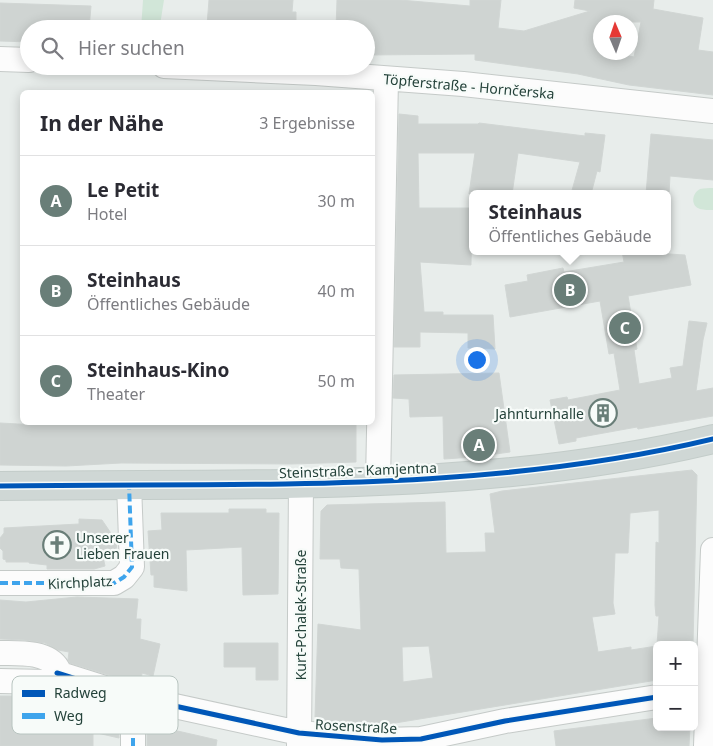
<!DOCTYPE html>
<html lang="de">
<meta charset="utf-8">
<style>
body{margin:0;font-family:"Noto Sans",sans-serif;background:#f7f7f7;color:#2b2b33}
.controls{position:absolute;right:15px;bottom:15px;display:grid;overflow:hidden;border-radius:8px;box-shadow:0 2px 12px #0003}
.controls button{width:45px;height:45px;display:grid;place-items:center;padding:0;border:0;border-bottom:1px solid #e1e1e2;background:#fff;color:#2b2b33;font:25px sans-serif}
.compass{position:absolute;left:593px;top:15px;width:45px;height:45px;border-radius:50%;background:#fff;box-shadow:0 2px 12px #0003;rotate:358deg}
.you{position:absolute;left:476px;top:359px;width:18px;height:18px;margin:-12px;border:4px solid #fff;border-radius:50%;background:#1a73e8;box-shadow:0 0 0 8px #1a73e833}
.badge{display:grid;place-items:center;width:32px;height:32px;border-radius:50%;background:#697e78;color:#fff;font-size:16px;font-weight:700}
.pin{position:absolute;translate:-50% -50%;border:2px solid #fff;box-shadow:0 1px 5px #0006}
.popup{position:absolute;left:469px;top:190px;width:202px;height:65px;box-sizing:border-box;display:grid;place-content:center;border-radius:8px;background:#fff;filter:drop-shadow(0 1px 4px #0005);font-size:16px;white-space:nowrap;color:#7c7c81}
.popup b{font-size:19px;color:#2b2b33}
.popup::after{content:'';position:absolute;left:50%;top:100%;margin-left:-10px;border:10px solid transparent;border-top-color:#fff}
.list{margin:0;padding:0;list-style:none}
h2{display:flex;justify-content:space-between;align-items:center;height:65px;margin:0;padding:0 20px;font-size:21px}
h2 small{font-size:16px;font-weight:400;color:#7c7c81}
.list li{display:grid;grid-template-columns:32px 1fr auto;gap:15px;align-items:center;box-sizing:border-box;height:90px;padding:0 20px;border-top:1px solid #e1e1e2}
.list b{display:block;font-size:19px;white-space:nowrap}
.list p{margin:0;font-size:16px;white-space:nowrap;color:#7c7c81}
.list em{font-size:16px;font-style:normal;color:#7c7c81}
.icon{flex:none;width:28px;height:28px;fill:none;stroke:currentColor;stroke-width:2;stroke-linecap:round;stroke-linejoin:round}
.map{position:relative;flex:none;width:713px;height:746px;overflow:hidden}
.search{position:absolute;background:#fff;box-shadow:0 2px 12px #0003;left:20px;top:20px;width:355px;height:55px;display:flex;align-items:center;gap:12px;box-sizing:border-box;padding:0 18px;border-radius:28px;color:#7c7c81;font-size:19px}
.panel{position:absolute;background:#fff;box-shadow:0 2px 12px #0003;left:20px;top:90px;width:355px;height:335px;border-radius:8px}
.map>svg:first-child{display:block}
.green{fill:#d1e6d8}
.building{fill:#cfd4d2;stroke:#d1d6d4;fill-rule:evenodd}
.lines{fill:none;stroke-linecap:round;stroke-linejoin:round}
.minor-casing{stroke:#c5cac8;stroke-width:26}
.major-casing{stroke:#c3ccc9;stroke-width:30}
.minor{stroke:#fcfcfc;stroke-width:24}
.major{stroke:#cfd7d5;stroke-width:28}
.quiet{stroke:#3ea4ec;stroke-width:4;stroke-dasharray:8 4;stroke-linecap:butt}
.cycleway-casing{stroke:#f7fbf9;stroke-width:8}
.cycleway{stroke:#0057b8;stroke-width:5}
.labels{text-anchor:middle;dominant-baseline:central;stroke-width:4.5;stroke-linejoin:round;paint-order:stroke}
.street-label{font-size:14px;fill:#24423a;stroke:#f7fbf9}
.poi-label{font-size:14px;fill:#24423a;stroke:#f7fbf9;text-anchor:end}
.key{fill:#f7fbf9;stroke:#b8c4c0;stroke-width:1}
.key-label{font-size:14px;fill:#24423a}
</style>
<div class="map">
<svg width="713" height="746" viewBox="0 0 713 746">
<rect width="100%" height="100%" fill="#e8edeb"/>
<path class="green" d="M143,0h21l-4,25 12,1v3h-31z
M713,188v22c-4,0 -9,0 -13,-1 -10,-3 -8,-16 0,-20 4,-1 9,-1 13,-1z"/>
<path class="building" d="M209,0h84l-1,12h4v17h-86v-3l-3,-1z
M337,0h63l70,6v-6h31l-3,28 26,3 66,-20 -16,-3 1,-8h79l-1,9 50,9 -5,32 15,2v43l-84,-10 -51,-11 -103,-14v-6l-109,1v-26h-30zM600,22h41l-7,35 -24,-5h-10z
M0,3l91,3 -2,23h-60v13l-29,-1z
M399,114l19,2v8h60l1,-1 106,13v-3l20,2 -5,37 -3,-1 -6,23h-20l9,-32 -62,-9 -6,41h-43l6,-41h-57l1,55h53l-1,57 -51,-3 4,50h19v3h50l2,34 -27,-1v-15l-48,-1v15h-26z
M651,134l62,6v40l-43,-4 -1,18h-23z
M622,251l63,4 6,30 -63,11 9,53 -3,1 5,34 33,-6 -2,-10 13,-2 6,-45 18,2 -4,17 -7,51 17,-3v28l-75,13 -1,-2 -61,11v3l-17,3 -9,-44 17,-3 1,3 52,-10 -6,-37 -5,1 -9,-53 -90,16 -5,-32 23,-4 -1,-6 36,-7 1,4 60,-10z
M499,373l11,79 -36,5 -30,2 -1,-43 -33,1 -1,-18 -16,-1 1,-23z
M36,422h320v40l-65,2 -170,-1 -55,3 -66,-1v-42l36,2z
M692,470l5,5 -4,170h-36l2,-29h-3l-1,-11 1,-63 3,1v-33l-29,3 -2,40h-13l-2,50 2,11 -23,3 6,35 33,-5v3l26,-4v34l-268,44h-37l-33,-3 -4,-4 3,-93 43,6 -2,-61 -18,-1 -1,-9h-20l1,-48 6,-6 118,-3 1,51 40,-1 -1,-19h10l-5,-39 12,-3zM429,646l4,32 -30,4 -1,-35z
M229,509h37v4h13l-1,81 -35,1 -1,-48 -56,3 1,41 -33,-4v-12h-3l-3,-44 14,-1 -1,-17h68z
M79,519l23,1 15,22 -2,16 -13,-6 3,14 -11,3h-47v-4l-18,-2v-1h-23v-2l-3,-1v-8l-3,-3v-10l4,-5v-5l75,-4z
M77,597l61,2 -2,20h5l-1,20 20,5 -7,32 -11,-3 -1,8 -29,-5 -42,-13 -2,-3 1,-8 -11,-2 -13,-7 -20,-3 -25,-1v-39l26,2z
M224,643h54v37h-22v-13h-32z
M0,696h77l42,11v31l-26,-6v14h-93z
M657,718v9h33l-1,19h-133l-2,-15z
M147,724l70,16 -1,6h-69z"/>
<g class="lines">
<defs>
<path id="minor" d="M0,59l29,1
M164,66l152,7 147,11 250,27
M378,482l8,-403
M0,583h114l10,-6 8,-10 -3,-83
M0,653c18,0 48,-2 58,16 -1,9 -4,11 -12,13l-46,-1
M57,673l76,24 166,36 83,7 39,-1 84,-18 152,-24
M133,746v-49
M299,746l2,-263
M706,746l7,-196"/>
<path id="major" d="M0,486c238,-4 480,9 713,-47"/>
</defs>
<use href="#minor" class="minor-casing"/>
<use href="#major" class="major-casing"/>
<use href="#minor" class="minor"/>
<use href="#major" class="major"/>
<path class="quiet" d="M0,583h114l10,-6 8,-10 -3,-83
M133,746v-49"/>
<defs>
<path id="cycleway" d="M0,486c238,-4 480,9 713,-47
M57,673l76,24 166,36 83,7 39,-1 84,-18 152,-24"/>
</defs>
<use href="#cycleway" class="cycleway-casing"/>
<use href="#cycleway" class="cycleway"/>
</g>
<defs>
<symbol id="building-ring" viewBox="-11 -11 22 22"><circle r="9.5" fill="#f7fbf9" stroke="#697e78" stroke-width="1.5"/><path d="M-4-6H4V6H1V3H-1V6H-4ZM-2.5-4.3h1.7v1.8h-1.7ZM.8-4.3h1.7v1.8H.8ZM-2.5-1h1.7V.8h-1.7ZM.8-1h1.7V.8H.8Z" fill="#697e78"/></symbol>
<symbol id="church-ring" viewBox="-11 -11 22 22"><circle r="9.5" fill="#f7fbf9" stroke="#697e78" stroke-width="1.5"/><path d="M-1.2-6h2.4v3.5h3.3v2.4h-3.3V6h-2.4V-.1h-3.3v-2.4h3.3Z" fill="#697e78"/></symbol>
</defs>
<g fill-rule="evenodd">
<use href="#building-ring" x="587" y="397" width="32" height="32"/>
<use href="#church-ring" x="41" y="529" width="32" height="32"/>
</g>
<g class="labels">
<g class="street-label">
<text transform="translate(469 86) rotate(5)">Töpferstraße - Hornčerska</text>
<text transform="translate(358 470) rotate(-2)">Steinstraße - Kamjentna</text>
<text transform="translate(80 582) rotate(-3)">Kirchplatz</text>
<text transform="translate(300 615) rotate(-90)">Kurt-Pchalek-Straße</text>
<text transform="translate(356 726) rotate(3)">Rosenstraße</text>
</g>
<g class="poi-label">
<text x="584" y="413">Jahnturnhalle</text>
<text x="76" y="537" text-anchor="start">Unserer<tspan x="76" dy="16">Lieben Frauen</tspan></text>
</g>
</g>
<rect x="12" y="676" width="166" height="58" rx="8" class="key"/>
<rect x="22" y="690" width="23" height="7" fill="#0057b8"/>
<rect x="22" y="713" width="23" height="6" fill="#3ea4ec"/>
<g class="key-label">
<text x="54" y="698">Radweg</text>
<text x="54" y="721">Weg</text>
</g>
</svg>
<div class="controls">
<button>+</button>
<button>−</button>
</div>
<svg class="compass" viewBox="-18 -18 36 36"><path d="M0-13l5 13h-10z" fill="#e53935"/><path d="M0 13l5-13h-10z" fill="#7c7c81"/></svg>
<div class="you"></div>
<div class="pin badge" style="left:479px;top:445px">A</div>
<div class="pin badge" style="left:570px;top:290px">B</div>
<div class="popup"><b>Steinhaus</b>Öffentliches Gebäude</div>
<div class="pin badge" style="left:625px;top:328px">C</div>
<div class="search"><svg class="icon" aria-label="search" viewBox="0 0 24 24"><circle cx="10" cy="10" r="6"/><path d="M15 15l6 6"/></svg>Hier suchen</div>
<section class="panel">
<h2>In der Nähe<small>3 Ergebnisse</small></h2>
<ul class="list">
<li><span class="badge">A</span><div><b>Le Petit</b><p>Hotel</p></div><em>30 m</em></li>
<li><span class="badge">B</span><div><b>Steinhaus</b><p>Öffentliches Gebäude</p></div><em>40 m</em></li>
<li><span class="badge">C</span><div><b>Steinhaus-Kino</b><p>Theater</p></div><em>50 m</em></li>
</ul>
</section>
</div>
